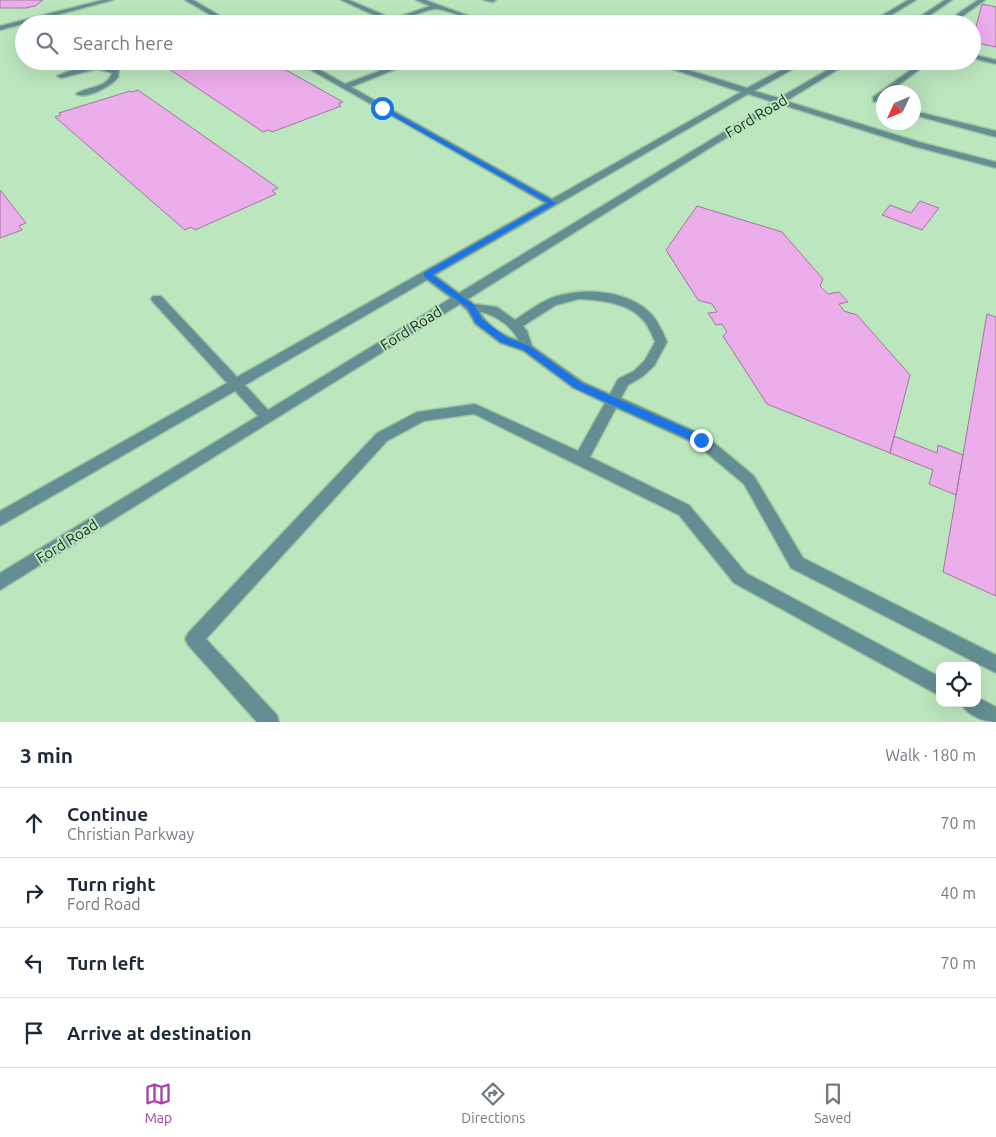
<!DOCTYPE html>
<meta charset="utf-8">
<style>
body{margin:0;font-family:Ubuntu,sans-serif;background:#f6f6f7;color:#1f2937}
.controls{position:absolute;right:15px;bottom:15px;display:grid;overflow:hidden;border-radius:10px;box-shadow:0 5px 20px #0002}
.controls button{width:45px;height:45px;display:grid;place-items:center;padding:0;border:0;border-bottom:1px solid #e0e1e3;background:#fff;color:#1f2937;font:25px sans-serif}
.compass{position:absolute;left:876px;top:85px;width:45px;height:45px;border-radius:50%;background:#fff;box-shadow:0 5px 20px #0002;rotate:226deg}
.stop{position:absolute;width:15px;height:15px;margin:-11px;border:4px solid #1a73e8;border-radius:50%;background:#fff}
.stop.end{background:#1a73e8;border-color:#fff;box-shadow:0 1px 5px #0008}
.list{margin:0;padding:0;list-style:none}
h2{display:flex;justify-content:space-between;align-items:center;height:65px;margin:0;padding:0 20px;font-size:21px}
h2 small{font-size:16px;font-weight:400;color:#747a83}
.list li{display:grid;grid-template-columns:32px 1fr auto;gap:15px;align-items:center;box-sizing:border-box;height:70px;padding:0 20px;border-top:1px solid #e0e1e3}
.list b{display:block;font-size:19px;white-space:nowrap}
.list p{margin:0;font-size:16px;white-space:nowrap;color:#747a83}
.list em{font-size:16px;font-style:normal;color:#747a83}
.icon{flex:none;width:28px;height:28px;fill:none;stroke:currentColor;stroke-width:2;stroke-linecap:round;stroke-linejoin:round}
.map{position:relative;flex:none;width:996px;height:722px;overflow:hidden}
.search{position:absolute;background:#fff;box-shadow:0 5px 20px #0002;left:15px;right:15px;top:15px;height:55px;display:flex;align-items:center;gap:12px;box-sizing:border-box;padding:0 18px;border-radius:28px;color:#747a83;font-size:19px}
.sheet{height:345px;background:#fff}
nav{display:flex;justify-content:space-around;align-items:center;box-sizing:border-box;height:70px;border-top:1px solid #e0e1e3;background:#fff;font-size:14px;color:#747a83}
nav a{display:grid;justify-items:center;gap:2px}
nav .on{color:#a643a9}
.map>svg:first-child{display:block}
.building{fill:#ecadeb;stroke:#9e789e}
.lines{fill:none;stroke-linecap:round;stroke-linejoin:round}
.minor-casing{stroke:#9ec4a0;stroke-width:3}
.minor{fill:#628e94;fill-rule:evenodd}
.route{fill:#1a73e8}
.labels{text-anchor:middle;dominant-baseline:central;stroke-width:4;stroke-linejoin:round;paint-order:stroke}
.street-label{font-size:15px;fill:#142516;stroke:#bce7be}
</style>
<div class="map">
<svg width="996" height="722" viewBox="0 0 996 722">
<rect width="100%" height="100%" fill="#bce7be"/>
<path class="building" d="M0,0h43l-8,6 -9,2h-26z
M982,4l14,3v40l-24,-5z
M157,61h113l73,41 -5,2 3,2 -69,26 -3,-2 -6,2z
M138,90l140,98 -6,3 4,3 -81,36 -4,-3 -6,3 -130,-113 6,-2 -2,-2 71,-22 2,1z
M0,190l26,33 -7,3 3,4 -22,8z
M920,201l19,7 -17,22 -40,-15 8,-10 21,8z
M697,206l85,26 41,47 -3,7 8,8 11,-2 9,10 -9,2 5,7 13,4 53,60 -20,78 -123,-49 -44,-68 4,-4 -5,-8 -6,1 -8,-12 9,-1 -5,-8 -14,-4 -32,-50z
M987,314l9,3v279l-53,-24z
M894,436l43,17 1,-8 25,10 -7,40 -27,-11 4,-14 -43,-17z"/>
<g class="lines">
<defs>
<path id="minor" d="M103,0h10l-113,30v-4z
M185,0h8l41,24h-8z
M341,0h8l44,19 37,-13 -14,-6h9l66,24c-19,0 -34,-12 -53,-15 -10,-2 -39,15 -56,15l5,-3z
M483,0h13l-3,2z
M908,0h8l-40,24h-8z
M945,0h7l-35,24h-8z
M978,0h7l-24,17 -3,7h-6l4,-9z
M972,54l24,6v4l-24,-6z
M295,61h9l41,23 61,-23h10l-65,26 201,112 189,-107 -93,-31h11l88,27 51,-27h9l-53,30 25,7 64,-37h9l-66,40 133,41 77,20v6l-83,-22 -133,-42 -312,195 6,5 23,3 18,13c12,-8 25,-18 39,-23 30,-10 76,-7 98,18 7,8 11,18 15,27l-13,24 -12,11 -14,8 -7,13 85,38 48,40 49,82 193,97v18l-205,-105 -47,-84 -48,-40 -80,-36 -26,49 99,48 57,68 194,104v19l-206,-113 -55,-68 -205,-101 -50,7 -37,20 -181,198 71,76 2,7h-22l-69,-77 -3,-6 3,-6 189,-200 40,-21 58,-8 103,47 27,-48 -32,-15 -50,-37 -23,-8 -25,-19 -8,-14 -7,-6 -460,286v-17l258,-157 -23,-25 -235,135v-15l227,-128 -74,-81 -2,-3 2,-3h8l76,81 308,-174zM748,94l25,8 -314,191 -24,-18zM427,280l24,18 -183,112 -23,-25zM579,299c23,1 50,4 65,22 5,6 8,14 11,21l-10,18 -11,11 -16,8 -8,15 -27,-12 -51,-36 -5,-15 -4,-5 33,-21zM480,312c14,2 33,15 38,28 -14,-4 -31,-15 -38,-28z
M923,61h8l-42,31h-5l-2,7 2,6 -11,-4v-4z
M97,65l16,2 6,3 -1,7c-6,9 -32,23 -42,17 11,-8 31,-5 36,-21l-15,-4 -36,9 -4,-2 15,-6z
M914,111l82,20v6l-82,-22z
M977,697l19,10v15c-12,0 -30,-7 -35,-19h16z"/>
</defs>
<use href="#minor" class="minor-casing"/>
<use href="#minor" class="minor"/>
</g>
<path class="route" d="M380,107h4l172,96 -124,72 42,30 8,14 25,19 22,8 52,37 124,54v6h-7l-123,-55 -51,-38 -23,-8 -25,-19 -8,-15 -44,-32v-3l124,-70 -168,-94z"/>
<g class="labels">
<g class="street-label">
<text transform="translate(756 116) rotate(-31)">Ford Road</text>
<text transform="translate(411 328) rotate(-32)">Ford Road</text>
<text transform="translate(67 541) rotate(-32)">Ford Road</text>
</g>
</g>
</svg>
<div class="controls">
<button><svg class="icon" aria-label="locate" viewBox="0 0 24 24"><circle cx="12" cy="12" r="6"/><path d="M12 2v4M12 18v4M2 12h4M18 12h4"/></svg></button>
</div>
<svg class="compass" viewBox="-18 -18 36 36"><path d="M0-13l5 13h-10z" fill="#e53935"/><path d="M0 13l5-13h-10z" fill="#747a83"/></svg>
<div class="stop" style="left:382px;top:108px"></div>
<div class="stop end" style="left:701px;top:440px"></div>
<div class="search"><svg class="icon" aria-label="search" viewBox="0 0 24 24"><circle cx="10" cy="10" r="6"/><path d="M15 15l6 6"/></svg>Search here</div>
</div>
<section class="sheet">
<h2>3 min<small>Walk · 180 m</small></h2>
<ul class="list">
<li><svg class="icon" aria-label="ahead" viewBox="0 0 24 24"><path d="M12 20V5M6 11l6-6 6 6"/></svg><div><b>Continue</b><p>Christian Parkway</p></div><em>70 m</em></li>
<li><svg class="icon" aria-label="right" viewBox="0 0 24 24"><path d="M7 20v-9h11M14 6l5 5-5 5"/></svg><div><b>Turn right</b><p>Ford Road</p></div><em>40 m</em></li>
<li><svg class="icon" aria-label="left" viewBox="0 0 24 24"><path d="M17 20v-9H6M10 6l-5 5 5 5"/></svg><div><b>Turn left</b></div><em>70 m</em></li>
<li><svg class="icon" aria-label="arrive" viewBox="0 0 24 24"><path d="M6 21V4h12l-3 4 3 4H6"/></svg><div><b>Arrive at destination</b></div></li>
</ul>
</section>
<nav>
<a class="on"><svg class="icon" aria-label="map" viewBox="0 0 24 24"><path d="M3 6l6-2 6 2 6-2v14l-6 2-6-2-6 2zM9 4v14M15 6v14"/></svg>Map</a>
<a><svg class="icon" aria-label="directions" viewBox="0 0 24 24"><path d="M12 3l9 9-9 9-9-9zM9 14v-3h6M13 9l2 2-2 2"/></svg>Directions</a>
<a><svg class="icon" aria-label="saved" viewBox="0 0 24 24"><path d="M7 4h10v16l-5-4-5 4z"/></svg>Saved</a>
</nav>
